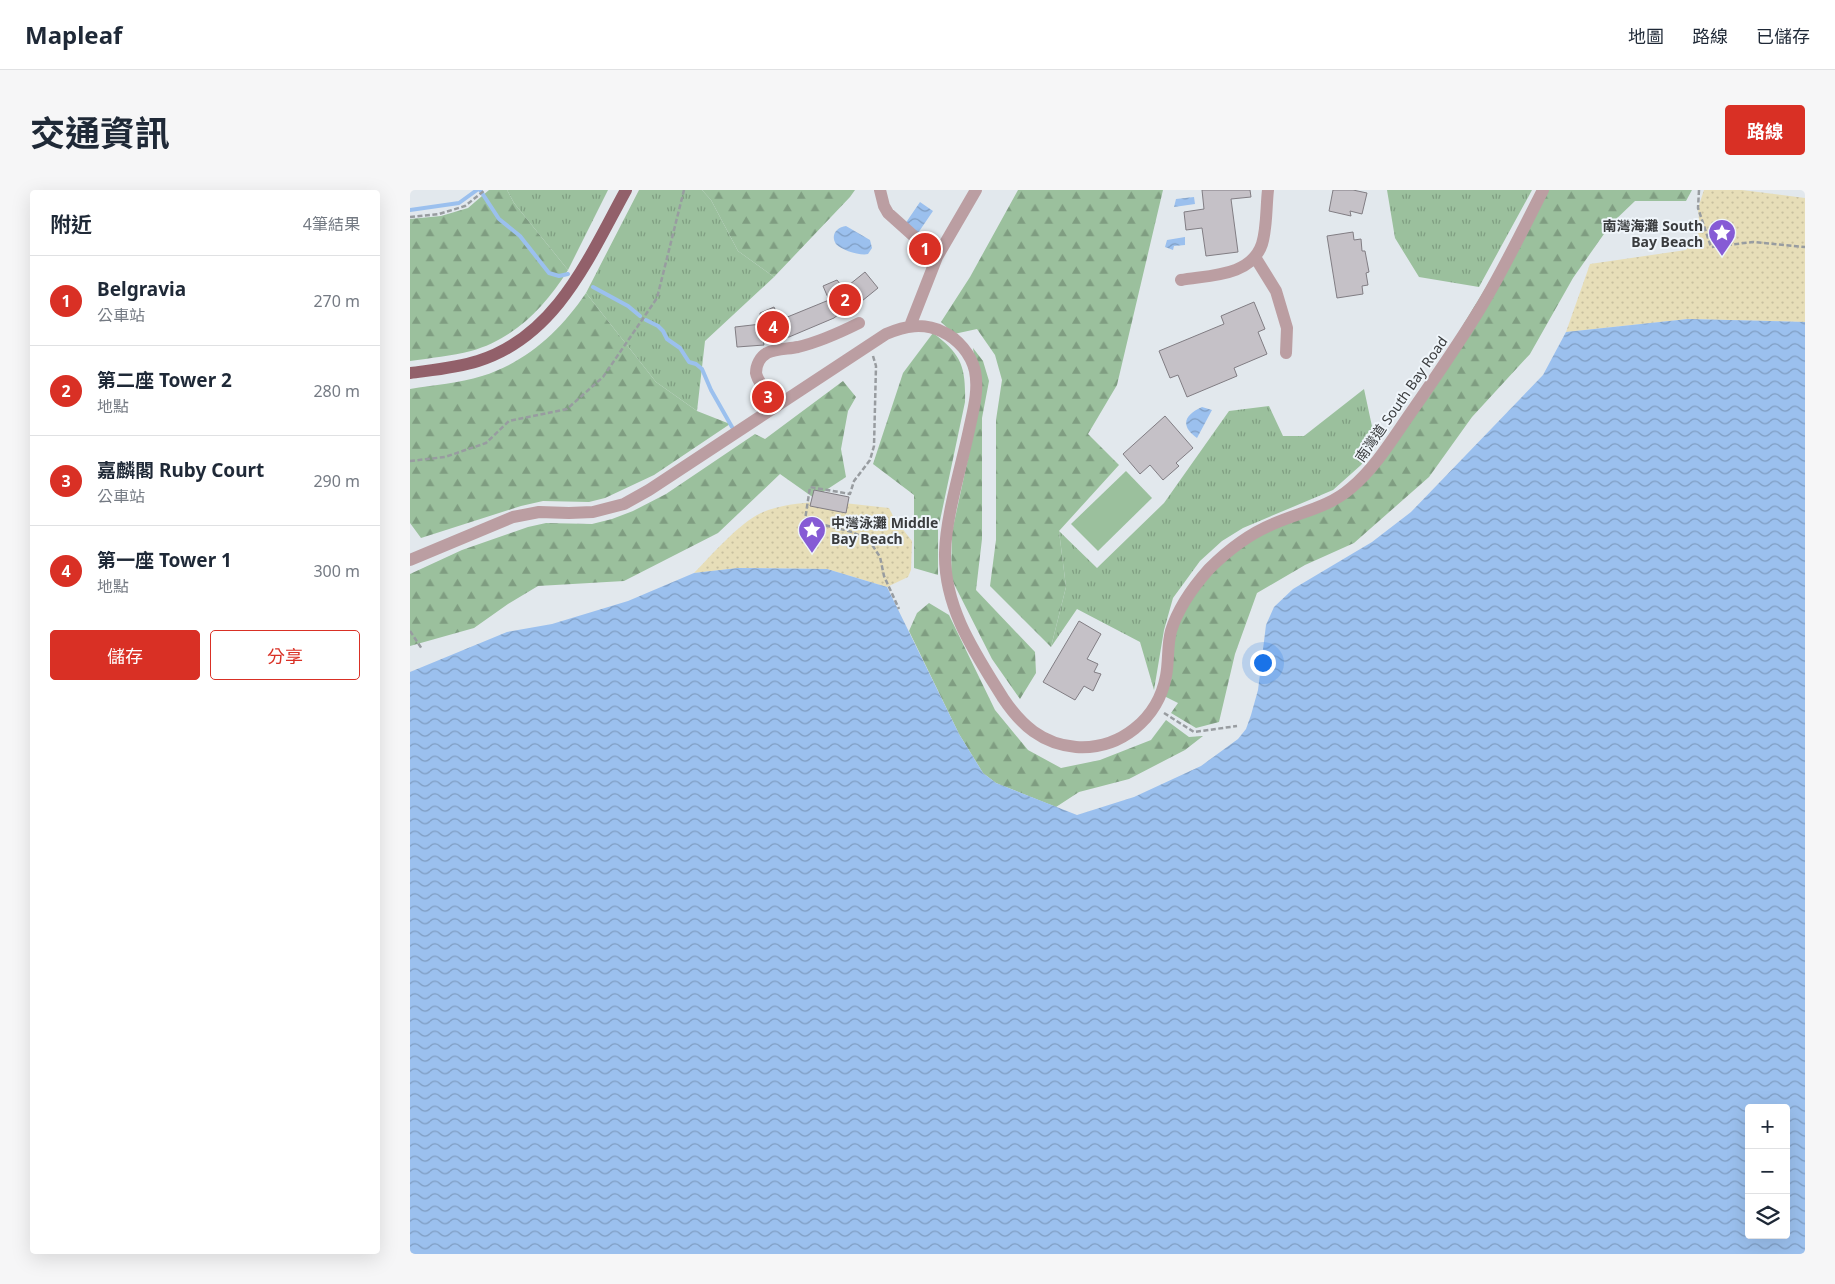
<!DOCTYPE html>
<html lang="zh-TW">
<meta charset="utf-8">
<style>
body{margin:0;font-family:"Noto Sans","Noto Sans TC",sans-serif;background:#f6f6f7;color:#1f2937}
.controls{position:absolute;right:15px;bottom:15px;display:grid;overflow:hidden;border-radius:5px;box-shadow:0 5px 20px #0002}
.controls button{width:45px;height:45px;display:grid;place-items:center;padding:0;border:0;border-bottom:1px solid #e0e1e3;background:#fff;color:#1f2937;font:25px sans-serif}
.you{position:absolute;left:852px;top:472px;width:18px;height:18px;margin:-12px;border:4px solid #fff;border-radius:50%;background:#1a73e8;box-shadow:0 0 0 8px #1a73e833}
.badge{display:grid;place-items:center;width:32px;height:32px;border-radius:50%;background:#d93025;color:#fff;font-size:16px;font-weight:700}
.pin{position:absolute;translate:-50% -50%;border:2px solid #fff;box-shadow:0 1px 5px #0006}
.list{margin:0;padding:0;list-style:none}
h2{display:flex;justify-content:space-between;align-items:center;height:65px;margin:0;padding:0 20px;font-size:21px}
h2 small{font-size:16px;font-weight:400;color:#747a83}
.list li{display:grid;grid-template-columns:32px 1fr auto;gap:15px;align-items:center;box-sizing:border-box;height:90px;padding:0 20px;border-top:1px solid #e0e1e3}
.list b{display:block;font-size:19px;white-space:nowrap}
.list p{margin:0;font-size:16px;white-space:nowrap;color:#747a83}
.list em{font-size:16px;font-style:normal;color:#747a83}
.actions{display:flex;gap:10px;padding:15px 20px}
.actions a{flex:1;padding:11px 0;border:1px solid #d93025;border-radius:5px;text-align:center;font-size:18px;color:#d93025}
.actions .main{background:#d93025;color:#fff}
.icon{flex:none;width:28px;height:28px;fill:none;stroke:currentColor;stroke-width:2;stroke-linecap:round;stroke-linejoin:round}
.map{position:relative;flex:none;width:1395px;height:1064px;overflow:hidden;border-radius:5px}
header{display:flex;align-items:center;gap:30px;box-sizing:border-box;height:70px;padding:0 25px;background:#fff;border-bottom:1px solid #e0e1e3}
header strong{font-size:24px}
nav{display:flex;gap:28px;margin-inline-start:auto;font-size:18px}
.intro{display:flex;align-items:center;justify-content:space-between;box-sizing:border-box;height:120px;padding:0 30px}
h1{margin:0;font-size:35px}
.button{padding:12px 22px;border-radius:5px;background:#d93025;color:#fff;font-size:18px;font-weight:700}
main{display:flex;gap:30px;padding:0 30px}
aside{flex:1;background:#fff;border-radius:5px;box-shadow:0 5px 20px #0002}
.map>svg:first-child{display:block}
.grass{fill:url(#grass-tufts)}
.forest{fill:url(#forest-firs)}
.sand{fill:url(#sand-dots)}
.pitch{fill:#9bc09d}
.water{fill:url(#water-waves);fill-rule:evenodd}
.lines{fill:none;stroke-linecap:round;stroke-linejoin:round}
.stream{stroke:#9bc0ee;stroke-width:4}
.building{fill:#c5c1c7;stroke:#817d83}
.path{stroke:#989ca0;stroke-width:2.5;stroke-dasharray:5 2.5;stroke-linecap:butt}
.minor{stroke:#bb9ea2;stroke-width:12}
.major{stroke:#92606a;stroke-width:12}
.labels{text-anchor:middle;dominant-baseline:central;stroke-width:4;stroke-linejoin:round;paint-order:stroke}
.poi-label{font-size:14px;font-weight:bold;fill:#3a3c3e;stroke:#eff5fa;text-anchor:end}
.street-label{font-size:14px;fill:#3a3c3e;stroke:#eff5fa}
</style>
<header>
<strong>Mapleaf</strong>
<nav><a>地圖</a><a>路線</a><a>已儲存</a></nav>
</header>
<div class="intro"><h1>交通資訊</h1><a class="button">路線</a></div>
<main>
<aside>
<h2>附近<small>4筆結果</small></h2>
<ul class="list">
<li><span class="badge">1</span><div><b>Belgravia</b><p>公車站</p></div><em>270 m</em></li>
<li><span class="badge">2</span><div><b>第二座 Tower 2</b><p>地點</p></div><em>280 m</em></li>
<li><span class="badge">3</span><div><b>嘉麟閣 Ruby Court</b><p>公車站</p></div><em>290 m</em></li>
<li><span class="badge">4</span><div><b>第一座 Tower 1</b><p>地點</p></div><em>300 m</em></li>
</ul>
<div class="actions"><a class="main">儲存</a><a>分享</a></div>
</aside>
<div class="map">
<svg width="1395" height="1064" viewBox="0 0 1395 1064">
<defs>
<pattern id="grass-tufts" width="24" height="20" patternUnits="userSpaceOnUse" patternTransform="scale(1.25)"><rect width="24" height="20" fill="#9bc09d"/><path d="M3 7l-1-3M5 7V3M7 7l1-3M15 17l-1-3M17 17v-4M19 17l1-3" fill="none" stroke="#7f9d81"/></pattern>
<pattern id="forest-firs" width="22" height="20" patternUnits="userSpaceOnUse" patternTransform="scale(1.25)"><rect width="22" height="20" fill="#9bc09d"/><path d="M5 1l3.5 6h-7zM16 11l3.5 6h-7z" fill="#7f9d81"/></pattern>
<pattern id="sand-dots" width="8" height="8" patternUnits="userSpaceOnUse" patternTransform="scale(1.25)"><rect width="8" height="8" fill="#e7deb8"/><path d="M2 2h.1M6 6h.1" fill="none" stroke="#c7bf9f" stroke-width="1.8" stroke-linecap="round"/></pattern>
<pattern id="water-waves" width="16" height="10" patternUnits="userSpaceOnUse" patternTransform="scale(1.25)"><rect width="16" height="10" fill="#9bc0ee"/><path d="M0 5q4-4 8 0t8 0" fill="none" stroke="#7f9dc2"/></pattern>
</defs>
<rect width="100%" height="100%" fill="#e2e8ed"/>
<path class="grass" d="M97,0h101l-40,80 -54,-67z
M229,0h63l9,10 27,51 36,26 -69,64 -8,70 -41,-29 -70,-89z
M977,0h145l-53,97 -60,-10 -24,-39z
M954,199l12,56 -15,20 -28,25 -90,38 -21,13 -22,20 -27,37 -9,32 -10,60 -14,-48 -63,-33 -26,38 15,-60 -7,-56 38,37 67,-65 65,-92 40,-5 14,30h21z"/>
<path class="forest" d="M79,0h18l7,13 54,67c-23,37 -54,69 -97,81 -19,5 -41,7 -61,10v-142l31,-3 27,-8z
M292,0h153l-5,7 -76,80 -36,-26 -27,-51z
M608,0h145l-46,195 -29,49 31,31 -60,66 7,56 -15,60 -61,-61 6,-46v-120l6,-40 -7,-25 -18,-26 -23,5 -13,-12 29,-45z
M1135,0h147l-6,11h-51l-24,23 -38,54 -43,76 -58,63 -43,60 -75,66 -49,22 -48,28 -22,61 -16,68 -23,6 -25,-15 7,-10 -16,-8 15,-81 50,-66 95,-43 64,-53z
M176,103l70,89 41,29 33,13 -76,51 -49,23 -16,4 -46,-1 -22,5 -100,32 -11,-15v-134c24,-4 49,-6 72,-13 45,-14 78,-45 104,-83z
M523,143c28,21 33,33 32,69l-27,128v45l-24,-7v-73l-41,-31 30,-91z
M563,158l10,13 6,20 -7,37v121l-6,51 59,62 1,21 -16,26 -28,-40 -41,-81 1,-46 28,-129z
M433,191l13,16 -8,14 -7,38 5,28 -32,21 -34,-24 -62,59 -94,48 -86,5 -30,18 -34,24 -64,18v-72l52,-24 66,-23 18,-4 46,1 20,-5 21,-8 33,-17 89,-60 10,5z
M519,413l20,12 46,95 33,40 33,18 39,-8 51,-20 15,-20 23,17 14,-1 -18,14 -56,29 -50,13 -23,15 -60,-24 -13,-10 -24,-39 -50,-103 8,-18z"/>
<path class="sand" d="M1294,0h38l63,8v124l-117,-3 -122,13 24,-68 96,-14 14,-19 -2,-23z
M416,311l63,7 5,10 18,23 -1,29 -3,7 -21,10 -60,-18 -89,-1 -44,5c18,-18 44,-49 67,-60 19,-9 44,-10 65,-12z"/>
<path class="pitch" d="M716,281l26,27 -54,53 -27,-27z"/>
<path class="water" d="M784,7l1,7 -21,3 2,-8z
M510,12l13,9 -15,22 -13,-9z
M436,36l24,14 2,8 -4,6c-8,2 -27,-4 -32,-10 -6,-9 1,-17 10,-18z
M775,47v8l-11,1 -1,4 -8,-3 2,-7z
M1278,129l117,3v932h-1395v-582l97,-40 45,-8 76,-23 66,-28 44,-5 89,1 60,18 72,147 24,39 13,10 81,32 57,-18 67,-31 37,-27 8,-10 5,-14 7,-25 8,-65 8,-18 19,-18 79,-47 39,-30 132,-137 23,-43zM1339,918h37v127h-37z
M792,217l10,3 -15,28c-17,-12 -13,-23 5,-31z"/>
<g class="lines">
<path class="stream" d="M70,0l19,29 21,17 29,37 10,3 9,-2
M0,20l49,-7 18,-13
M183,97l35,19 12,10
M236,130l12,6 5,5 4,8 13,9 9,14 7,2 6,5 9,21 21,37"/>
</g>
<path class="building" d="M792,0h48l1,7 -20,2 7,53 -32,4 -4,-28 -16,2 -2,-18 20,-3z
M923,0h20l14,3 -5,21 -12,-3 1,5 -22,-5z
M943,42l1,8 7,-1 1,12h3l4,21 -3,1 2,12 -6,1 1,8 -26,4 -10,-62z
M455,82l13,16 -21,17 -3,-3 -20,16 -45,19 -26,3 1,5 -27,2 -2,-20 26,-3 -1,-11 14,-6 6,13 49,-20 -6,-14 14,-6 7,9z
M844,112l11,27 -7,3 9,22 -33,14 3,8 -50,21 -9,-22 -8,3 -11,-27 65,-27 -3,-8z
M755,226l28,32 -17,15 3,3 -16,14 -13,-15 -10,9 -17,-20z
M404,300l35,7 -3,16 -36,-7z
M669,431l22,13 -14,25 11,5 -4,8 7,2 -8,17 -9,-5 -9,14 -32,-18z"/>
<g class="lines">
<path class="path" d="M1289,0l-1,18 13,39 42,-5 52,5
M0,27l29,-3 26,-8 20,-16
M463,166l3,10 -2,80 -4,14 -16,21 -4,13 -40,-7 -5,33 47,12 17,8 11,17 4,19 15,33
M0,271l35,-4 41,-14 23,-22 58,-12 36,-32 54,-79 27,-108
M0,441l12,18
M754,523l30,19 43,-6"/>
<path class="minor" d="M470,0l4,16 4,7 49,44
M845,67l21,34 11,37 -1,25
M771,90c27,-5 70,-3 81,-36 5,-16 4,-37 6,-54
M500,136l27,-69 39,-67
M368,215c-7,-9 -20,-21 -22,-32 0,-8 4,-16 11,-20 8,-4 21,-4 31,-6 21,-5 41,-14 61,-24
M0,370l103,-43 26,-5 30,1 24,-1 31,-8 25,-14 237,-156c19,-8 37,-12 57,-2 15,7 28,22 32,39 4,20 -2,40 -6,59 -8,38 -23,85 -24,123 -1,55 30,100 58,145 18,27 39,46 73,49 44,3 82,-28 90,-71 3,-15 1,-30 5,-45 7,-23 22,-44 38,-62 18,-18 40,-35 64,-45 27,-12 55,-16 78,-36 25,-21 42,-50 61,-77 23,-33 45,-65 66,-99 24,-39 44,-81 65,-122"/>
<path class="major" d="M0,183c22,-3 46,-5 68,-12 79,-25 111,-104 148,-171"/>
</g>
<defs>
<symbol id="sight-pin" viewBox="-11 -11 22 30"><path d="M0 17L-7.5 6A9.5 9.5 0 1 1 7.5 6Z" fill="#865bd5" stroke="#eff5fa"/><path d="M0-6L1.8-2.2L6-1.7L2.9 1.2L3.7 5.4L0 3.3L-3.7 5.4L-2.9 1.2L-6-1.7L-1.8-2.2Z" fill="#fff"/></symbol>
</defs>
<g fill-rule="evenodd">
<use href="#sight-pin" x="1296" y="27" width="32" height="43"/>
<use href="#sight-pin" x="386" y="324" width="32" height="43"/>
</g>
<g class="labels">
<g class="poi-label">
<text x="1293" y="35">南灣海灘 South<tspan x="1293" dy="16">Bay Beach</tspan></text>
<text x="421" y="332" text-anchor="start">中灣泳灘 Middle<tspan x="421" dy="16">Bay Beach</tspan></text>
</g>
<g class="street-label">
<text transform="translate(991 209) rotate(-55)">南灣道 South Bay Road</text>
</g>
</g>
</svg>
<div class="controls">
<button>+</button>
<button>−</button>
<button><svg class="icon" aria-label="layers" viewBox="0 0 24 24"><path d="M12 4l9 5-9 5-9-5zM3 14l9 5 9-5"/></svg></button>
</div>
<div class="you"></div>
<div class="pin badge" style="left:515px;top:59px">1</div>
<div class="pin badge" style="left:435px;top:110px">2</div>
<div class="pin badge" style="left:358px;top:207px">3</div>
<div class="pin badge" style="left:363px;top:137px">4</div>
</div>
</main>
